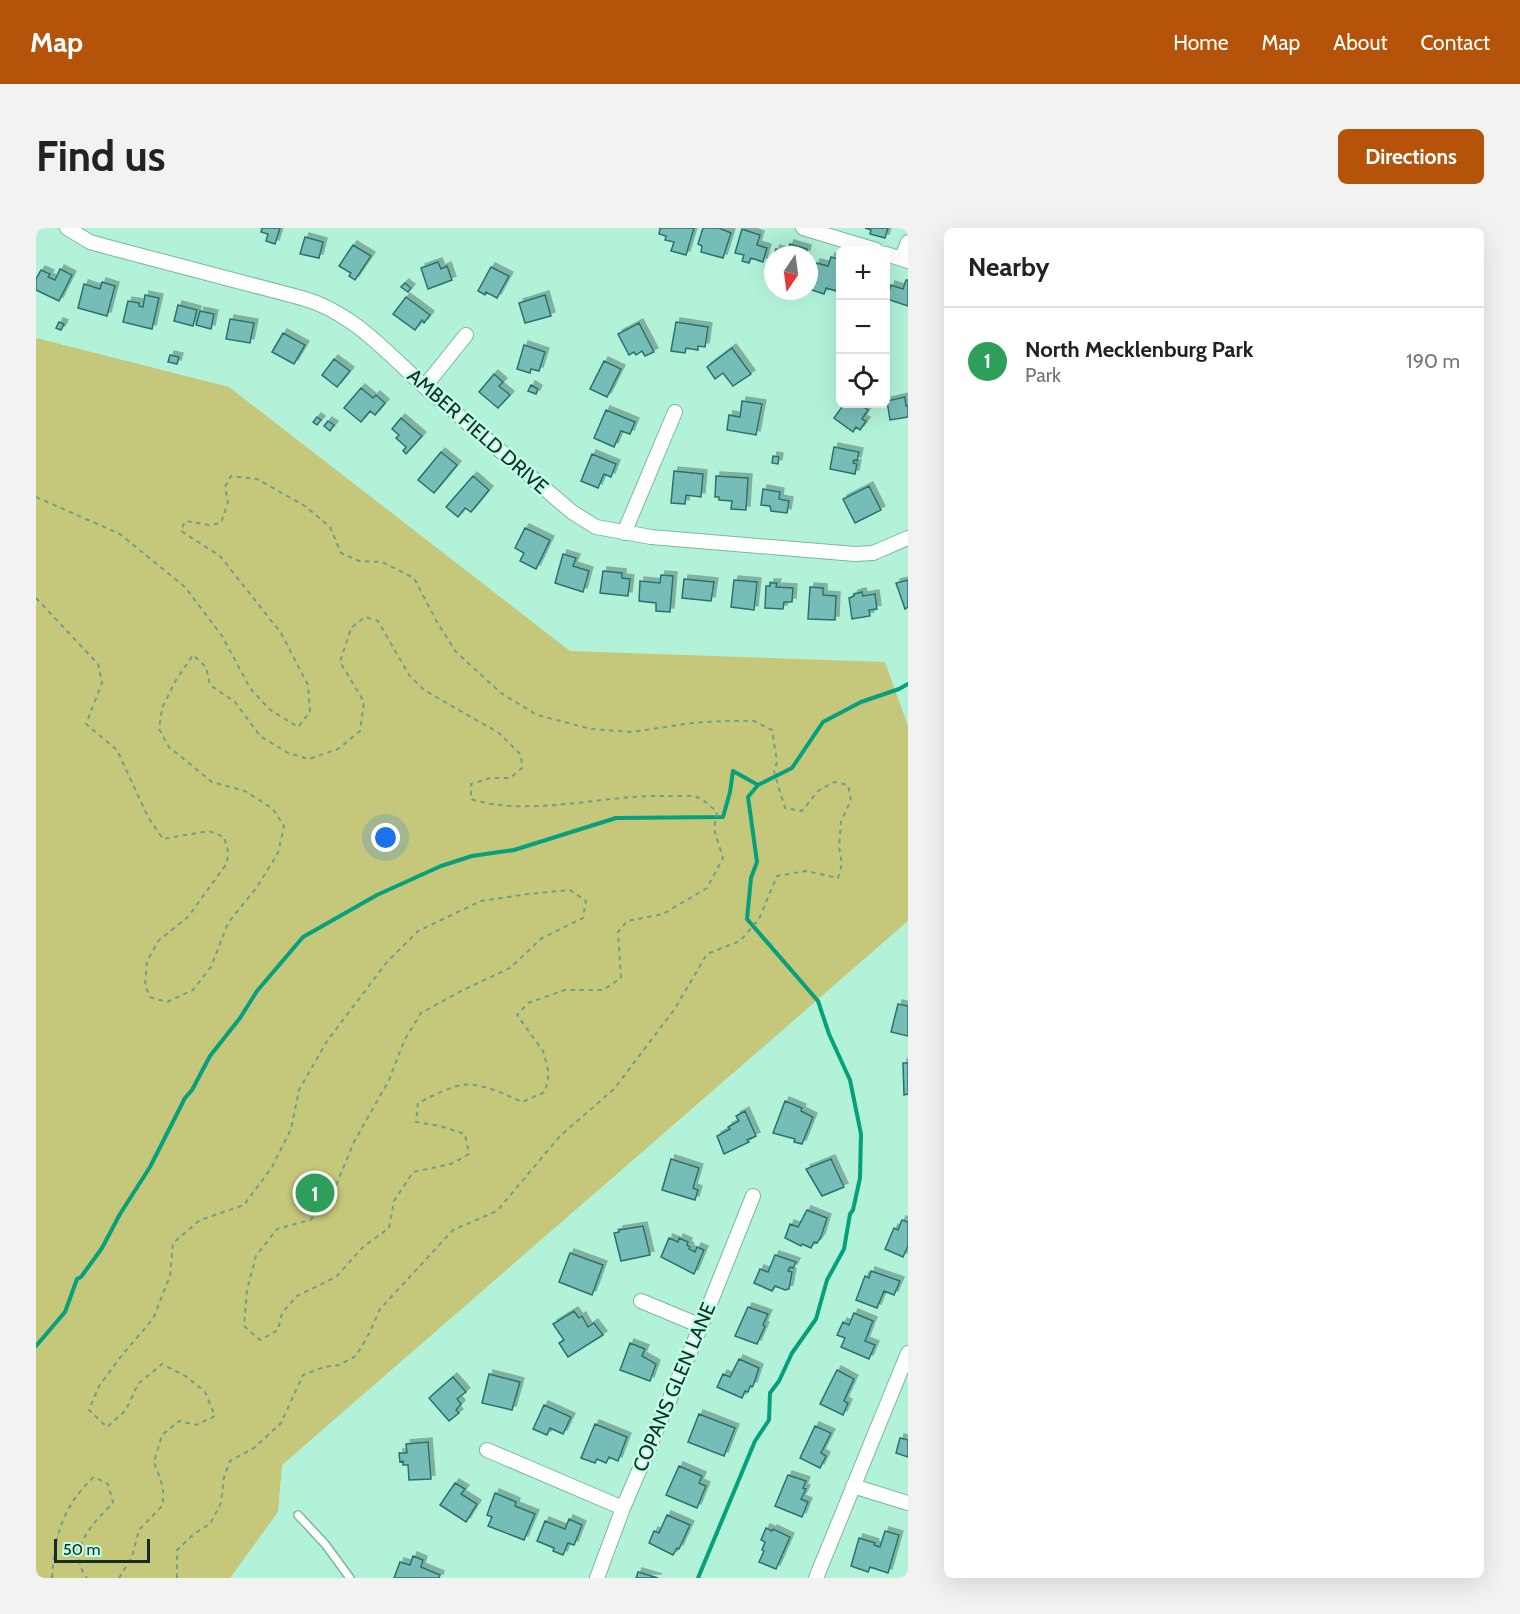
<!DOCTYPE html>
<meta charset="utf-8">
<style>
body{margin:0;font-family:Cabin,sans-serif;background:#f2f2f2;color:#222}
.controls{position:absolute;right:18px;top:18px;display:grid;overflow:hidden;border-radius:9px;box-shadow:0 6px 24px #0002}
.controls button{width:54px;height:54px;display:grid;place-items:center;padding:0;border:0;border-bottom:2px solid #e0e0e0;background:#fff;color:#222;font:30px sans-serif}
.compass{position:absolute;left:728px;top:18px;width:54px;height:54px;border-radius:50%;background:#fff;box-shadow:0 6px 24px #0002;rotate:193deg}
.scale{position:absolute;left:18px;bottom:15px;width:96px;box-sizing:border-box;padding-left:6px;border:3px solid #152e25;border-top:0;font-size:16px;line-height:21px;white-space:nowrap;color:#152e25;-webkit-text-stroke:4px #bfffe7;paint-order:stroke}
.you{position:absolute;left:350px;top:610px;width:21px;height:21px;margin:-15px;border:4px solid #fff;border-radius:50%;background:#1a73e8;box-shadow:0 0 0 9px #1a73e833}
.badge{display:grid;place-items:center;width:39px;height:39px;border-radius:50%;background:#b45309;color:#fff;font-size:20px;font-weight:700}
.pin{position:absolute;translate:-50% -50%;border:3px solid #fff;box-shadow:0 2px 6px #0006}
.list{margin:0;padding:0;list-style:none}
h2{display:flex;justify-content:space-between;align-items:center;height:78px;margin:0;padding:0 24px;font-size:26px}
h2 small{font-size:20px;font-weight:400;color:#767676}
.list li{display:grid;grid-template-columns:39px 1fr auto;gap:18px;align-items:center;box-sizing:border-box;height:108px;padding:0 24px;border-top:2px solid #e0e0e0}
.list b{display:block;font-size:22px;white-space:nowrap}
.list p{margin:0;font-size:20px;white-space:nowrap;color:#767676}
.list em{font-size:20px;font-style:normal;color:#767676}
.icon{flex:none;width:33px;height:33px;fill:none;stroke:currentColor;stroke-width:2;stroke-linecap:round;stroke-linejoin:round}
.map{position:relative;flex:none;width:872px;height:1350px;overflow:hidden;border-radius:9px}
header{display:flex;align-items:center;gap:36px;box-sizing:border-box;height:84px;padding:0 30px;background:#b45309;color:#fff}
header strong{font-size:28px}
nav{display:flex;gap:33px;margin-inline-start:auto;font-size:21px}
.intro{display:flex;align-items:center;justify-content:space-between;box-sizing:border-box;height:144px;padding:0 36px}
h1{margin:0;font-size:42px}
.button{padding:15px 27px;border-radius:9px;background:#b45309;color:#fff;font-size:21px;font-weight:700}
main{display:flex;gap:36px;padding:0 36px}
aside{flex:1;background:#fff;border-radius:9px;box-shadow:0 6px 24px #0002}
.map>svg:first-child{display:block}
.green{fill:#c5c77b}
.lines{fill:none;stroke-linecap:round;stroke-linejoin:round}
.stream{stroke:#07a07c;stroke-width:4}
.building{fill:#76bdb7;stroke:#29726e;stroke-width:1.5;filter:url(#shadow)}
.lane-casing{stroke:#7ab8a1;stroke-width:10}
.street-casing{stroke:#7ab8a1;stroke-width:16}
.path{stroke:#6f9f8d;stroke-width:2;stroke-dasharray:4.5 4.5;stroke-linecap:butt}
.lane{stroke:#fff;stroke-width:7}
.street{stroke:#fff;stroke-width:14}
.labels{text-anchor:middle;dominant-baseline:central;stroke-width:5;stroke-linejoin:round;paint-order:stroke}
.street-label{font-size:20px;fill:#152e25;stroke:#bfffe7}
</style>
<header>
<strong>Map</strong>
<nav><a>Home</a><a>Map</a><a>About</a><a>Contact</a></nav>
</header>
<div class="intro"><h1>Find us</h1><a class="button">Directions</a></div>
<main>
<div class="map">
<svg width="872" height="1350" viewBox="0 0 872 1350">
<defs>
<filter id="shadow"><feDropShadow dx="4" dy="-4" stdDeviation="0" flood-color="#0004"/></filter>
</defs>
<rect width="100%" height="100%" fill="#b2f2d9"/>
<path class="green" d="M0,110l193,49 341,264 315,11 23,64v195l-626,544 -4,47 -48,66h-194z"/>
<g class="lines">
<path class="stream" d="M0,1118l29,-34 12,-33 4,-2 21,-29 18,-34 30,-47 35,-69 7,-8 18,-34 30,-38 17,-27 46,-54 74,-42 64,-29 31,-10 42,-6 102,-32 107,-1 7,-25 3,-21 25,14
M662,1350l57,-137 14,-21 1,-27 9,-12 13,-28 24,-34 11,-39 17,-31 6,-35 3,-4 7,-32 1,-44 -11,-54 -21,-46 -11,-33 -71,-82 4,-41 6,-16 -9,-65 10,-12 34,-17 31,-46 38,-20 38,-13 9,-5"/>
</g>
<path class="building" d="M226,0h18l-5,16 -9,-3 2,-7 -7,-2z
M624,0h34l-8,27 -15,-4 3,-9 -9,-2 1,-4 -7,-2z
M667,0h16l12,5 -8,25 -22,-6 1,-6 -4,-2z
M829,0h23l-3,10 -15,-4 1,-4z
M706,1l18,6 -3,10 10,3 -4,14 -12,-4 -2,5 -7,-2 2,-6 -9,-2z
M269,9l18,5 -4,16 -19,-4z
M754,16l17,5 -1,5 -32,1 2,-6 11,4z
M317,17l18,11 -16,24 -6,-4 2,-3 -12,-7z
M795,29l9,3v16l-4,15 -10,-3 -2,6 -15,-5 7,-26 12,3z
M402,34l3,7 6,-3 5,14 -24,9 -7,-21z
M455,39l18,9 -12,22 -11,-6 -1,3 -7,-4z
M24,41l12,6 -13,26 -23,-11v-11l5,-9 9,4 -2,3 7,3z
M870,52h2v26l-21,-7 4,-14 12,4z
M66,54l13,4 -8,30 -29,-8 6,-24 16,5z
M369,55l6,5 -3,4 -7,-5z
M109,67l14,3 -7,31 -29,-7 5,-21 11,2v3l4,1z
M509,67l6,21 -26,7 -6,-20z
M370,69l24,18 -6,8 -2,-3 -7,10 -22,-16z
M142,77l19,5 -4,16 -19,-5z
M164,83l14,3 -3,15 -15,-4z
M194,91l24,4 -4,20 -24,-4z
M23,94l5,2 -3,6 -5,-2z
M640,94l32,5 -3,20 -7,-1v4l-12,-2 -1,5 -14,-2z
M603,95l15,29 -9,4 -3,-5 -6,4 -2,-3 -5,3 -11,-21z
M247,105l22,12 -11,19 -22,-12z
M488,117l21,7 -6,19 -8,-2 -1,4 -13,-4z
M696,120l19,26 -18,12 -10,-13 -8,6 -8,-12z
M134,127l9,2 -2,7 -9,-2z
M298,131l16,12 -13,16 -15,-12z
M568,133l17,8 -14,28 -17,-8z
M458,146l9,8 -4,4 11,9 -12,13 -19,-16z
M495,157l7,4 -2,5 -8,-3z
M325,160l12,10 3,-3 9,8 -10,12 -5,-4 -9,11 -17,-14z
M869,169l1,9h2v11l-18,3 -3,-19z
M706,173l20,3 -6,31 -29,-5 2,-15 11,2z
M808,176l8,1 7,-1 9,6 -6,9 4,2 -6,9 -4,-3 -3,5 -19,-14z
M570,182l29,12 -5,12 -9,-3 -7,16 -20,-9z
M281,189l4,3 -4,5 -4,-3z
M365,190l21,18 -16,18 -3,-3 3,-4 -10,-9 3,-3 -7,-6z
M292,193l6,4 -4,6 -6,-5z
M798,219l25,5 -2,9 -3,-1 -1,3 4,1 -2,10 -25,-5z
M405,224l16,13 -23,28 -16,-13z
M556,226l24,10 -5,13 -7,-3 -6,14 -17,-7z
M737,228l6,1 -1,7 -6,-1z
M638,243l29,3 -2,23 -15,-2 -1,9 -14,-1z
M437,248l16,14 -18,22 -6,-4 -7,9 -12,-10z
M680,248l32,2 -2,32 -15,-1 1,-8 -13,-1v-3h-4z
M833,258l12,24 -26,13 -12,-24z
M727,261l17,3 -1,7 10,2 -2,12 -16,-2 -1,-5 -9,-1z
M489,300l25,12 -14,29 -16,-8 4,-8 -9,-5z
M527,326l13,4 -3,8 16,5 -6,21 -28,-9z
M567,343l19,2v5l8,1 -2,17 -28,-3z
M625,347l12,1 -3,36 -14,-1v-8l-17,-2 1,-20 20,2z
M648,351l30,3 -3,19 -29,-3z
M698,352l23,2 -3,28 -23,-3z
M872,352v27l-3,2 -9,-26z
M734,355h7l-1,4 17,1 -1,14h-8l-1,7 -18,-1 1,-22h4z
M774,359l13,1v7l13,1 -1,24 -27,-1z
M826,364l1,4 12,-2 2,15 -8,1 1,6 -18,3 -3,-21 5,-2v-2z
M862,776l10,2v30l-17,-4z
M867,835h5v31l-4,1z
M749,873l17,7 -1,3 12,6 -11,27 -8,-2 1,-3 -22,-6z
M709,883l11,25 -9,4 2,2 -25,12 -7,-18 13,-7 -2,-2 11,-6 -3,-5z
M635,931l28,9 -6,20 5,2 -3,10 -33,-10z
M795,931l13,28 -22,9 -16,-27z
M771,982l20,8 -6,19 -4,6 -3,-1 -3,6 -9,-4 -1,2 -16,-8 5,-14 8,3z
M866,992l6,2v24l-5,11 -18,-8 9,-21 4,2z
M607,998l7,29 -29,6 -7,-28 5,-1v-2z
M633,1010l9,4 1,-4 9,4 -1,3 3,2 -1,2 6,3 2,-5 7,3 -10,24 -33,-17z
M534,1025l33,12 -11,30 -33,-13z
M739,1027l21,7 -3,6 -3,-1 -2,4 4,1 -3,17 -4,1 -10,-4 -3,5 -18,-8 6,-14 8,3z
M835,1043l29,10 -6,14 -10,-4 -7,17 -21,-8 9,-24 4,2z
M712,1079l20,7 -5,11 2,1 -8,18 -22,-8z
M538,1083l5,7 3,-2 6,11 6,-4 9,12 -35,22 -9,-14 5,-3 -11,-16z
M818,1085l19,8 -8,20 10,4 -6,14 -28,-12 4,-9 -8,-3 6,-13 6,3z
M594,1115l15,6 -3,7 14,8 -6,17 -30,-11z
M703,1131l20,9 -6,18h-3l-2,6 -3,-1 -3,7 -25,-11 6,-13 7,3z
M801,1142l17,9 -10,22 4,2 -5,12 -23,-11z
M453,1146l31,8 -8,28 -30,-7z
M417,1149l13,15 -9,7 4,5 -5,6 3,3 -10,8 -20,-23z
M508,1177l27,12 -8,17 -13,-6 -3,7 -14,-6z
M663,1186l36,14 -11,28 -36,-14z
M559,1196l32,13 -9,24 -9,-4 -3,6 -9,-4 -2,4 -14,-5z
M779,1198l16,7 -10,20 5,3 -6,12 -20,-10z
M864,1210l8,2v17l-12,-4z
M392,1214l3,37 -22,1 -1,-15h-5v-4l-3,1 -1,-9h8l-1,-9z
M643,1238l23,10 -3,7 7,3 -9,22 -31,-13z
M752,1247l18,6 -3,7 3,1 -5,10 7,3 -6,15 -27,-11z
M419,1255l10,6 -4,5 16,10 -11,18 -26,-17z
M459,1265l21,9 -1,4 20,8 -11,26 -36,-14 4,-9 -5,-2z
M631,1287l23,10 -11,24 -2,-1 -4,7 -24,-12 5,-12 5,2z
M533,1291l13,6 -8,20 -6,-2 -5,12 -10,-4 1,-3 -17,-7 8,-20 20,8z
M730,1300l6,3 1,-2 17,8 -14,32 -17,-7 5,-11 -2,-1 3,-8 -4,-2z
M849,1303l14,4 -11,38 -18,-6 -2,5 -17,-6 8,-28 16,5 -1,2 6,2z
M377,1328l10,4 -2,7 19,8 -1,3h-45l6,-16 10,3z
M602,1344l20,6h-22z"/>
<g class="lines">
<defs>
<path id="lane" d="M262,1287l27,29 25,34"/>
<path id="street" d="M31,0l23,14 18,5 194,51c51,14 86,56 124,90 49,41 98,83 146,124l24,15 55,10 204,17 18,-1 35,-15
M767,0l73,22
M850,26l22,7
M866,30l6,-16
M389,158l41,-51
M588,305l51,-121
M605,1073l60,25
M451,1222l136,58
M817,1258l55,17
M561,1350l26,-70 78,-182 52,-130
M780,1350l92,-225"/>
</defs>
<use href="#lane" class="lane-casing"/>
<use href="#street" class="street-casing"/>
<path class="path" d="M0,269l84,37 65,53 37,49 28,52 19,21 29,18 12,-15 -2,-27 -27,-52 -61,-77 -39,-25 4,-10 24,4 12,-2 7,-21 -3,-15 6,-11 26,3 48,27 25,21 11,26 18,8 23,1 32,16 23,44 19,30 45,41 36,22 54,14 41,3 60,-9 33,-2h29l18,9 5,32 -3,10 11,36 17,3 16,-20 16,-9 14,3 3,15 -10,22 -2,25 3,17 -4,14 -32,-7 -29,5 -18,43 -19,22 -33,13 -33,56 -60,79 -54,47 -63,75 -44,19 -73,79 -10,23 -14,24 -17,9 -15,2 -21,8 -22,48 -27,25 -24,13 -6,16 -3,26 -11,21 -15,9 -18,17v28
M0,370l62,66 4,19 -16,41 31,26 31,67 15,22 46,-8 15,6 4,14 -1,12 -39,54 -29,23 -12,21 -2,24 5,12 17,5 26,-12 18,-23 17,-44 29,-36 21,-34 6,-27 -11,-17 -28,-18 -33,-9 -43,-35 -10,-18 3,-21 14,-28 17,-25 13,12 4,18 25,17 25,34 28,17 21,6 29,-10 22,-18 4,-29 -24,-40 11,-34 14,-11 13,4 31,54 15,15 75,43 22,22 1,13 -12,10h-20l-19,6v15c61,19 132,-5 196,-3 9,1 24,-2 32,2 6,2 13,10 18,14l-3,17 9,29 -16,30 -44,26 -36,7 -9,11 3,46 -18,12h-38l-37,13 -11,12 26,36 6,22 -4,19 -23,10c-15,-7 -42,-20 -60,-17 -15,3 -30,11 -44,18l-2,19 24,4 25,8 4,20 -18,10 -38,8 -19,29 -5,27 -26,19 -27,30 -39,19 -15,17 -4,17 -18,10 -16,-14 3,-36 9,-34 21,-27 33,-9 19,-18 25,-60 35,-62 16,-41 16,-26 40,-22 49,-23 32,-30 41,-20 3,-17 -16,-11 -42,4 -47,7 -63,30 -31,31 -60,79 -28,49 -8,39 -19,38 -28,38 -44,15 -27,23 -3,33 -17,43 -31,36 -23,31 -10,24 18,17 19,-17 12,-26 24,-20 25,13 18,15 10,24 -19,9 -17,-4 -17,14 -8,27 9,25v18l-24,25 -7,27 -13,21
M16,1350c2,-41 11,-73 42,-101l14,7 5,19c-19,19 -48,47 -26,75"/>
<use href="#lane" class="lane"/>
<use href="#street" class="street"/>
</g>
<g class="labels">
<g class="street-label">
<text transform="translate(442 203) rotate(41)">AMBER FIELD DRIVE</text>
<text transform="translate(638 1159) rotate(-67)">COPANS GLEN LANE</text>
</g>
</g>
</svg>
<div class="controls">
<button>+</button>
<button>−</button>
<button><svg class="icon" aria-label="locate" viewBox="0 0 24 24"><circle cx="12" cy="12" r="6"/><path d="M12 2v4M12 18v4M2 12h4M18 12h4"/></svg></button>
</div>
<svg class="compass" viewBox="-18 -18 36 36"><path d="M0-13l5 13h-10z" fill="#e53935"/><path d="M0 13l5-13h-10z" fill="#767676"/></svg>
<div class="scale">50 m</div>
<div class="you"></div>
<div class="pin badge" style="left:279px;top:965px;background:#2e9e5b">1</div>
</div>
<aside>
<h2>Nearby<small></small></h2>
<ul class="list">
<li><span class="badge" style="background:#2e9e5b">1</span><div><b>North Mecklenburg Park</b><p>Park</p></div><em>190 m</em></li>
</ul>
</aside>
</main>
